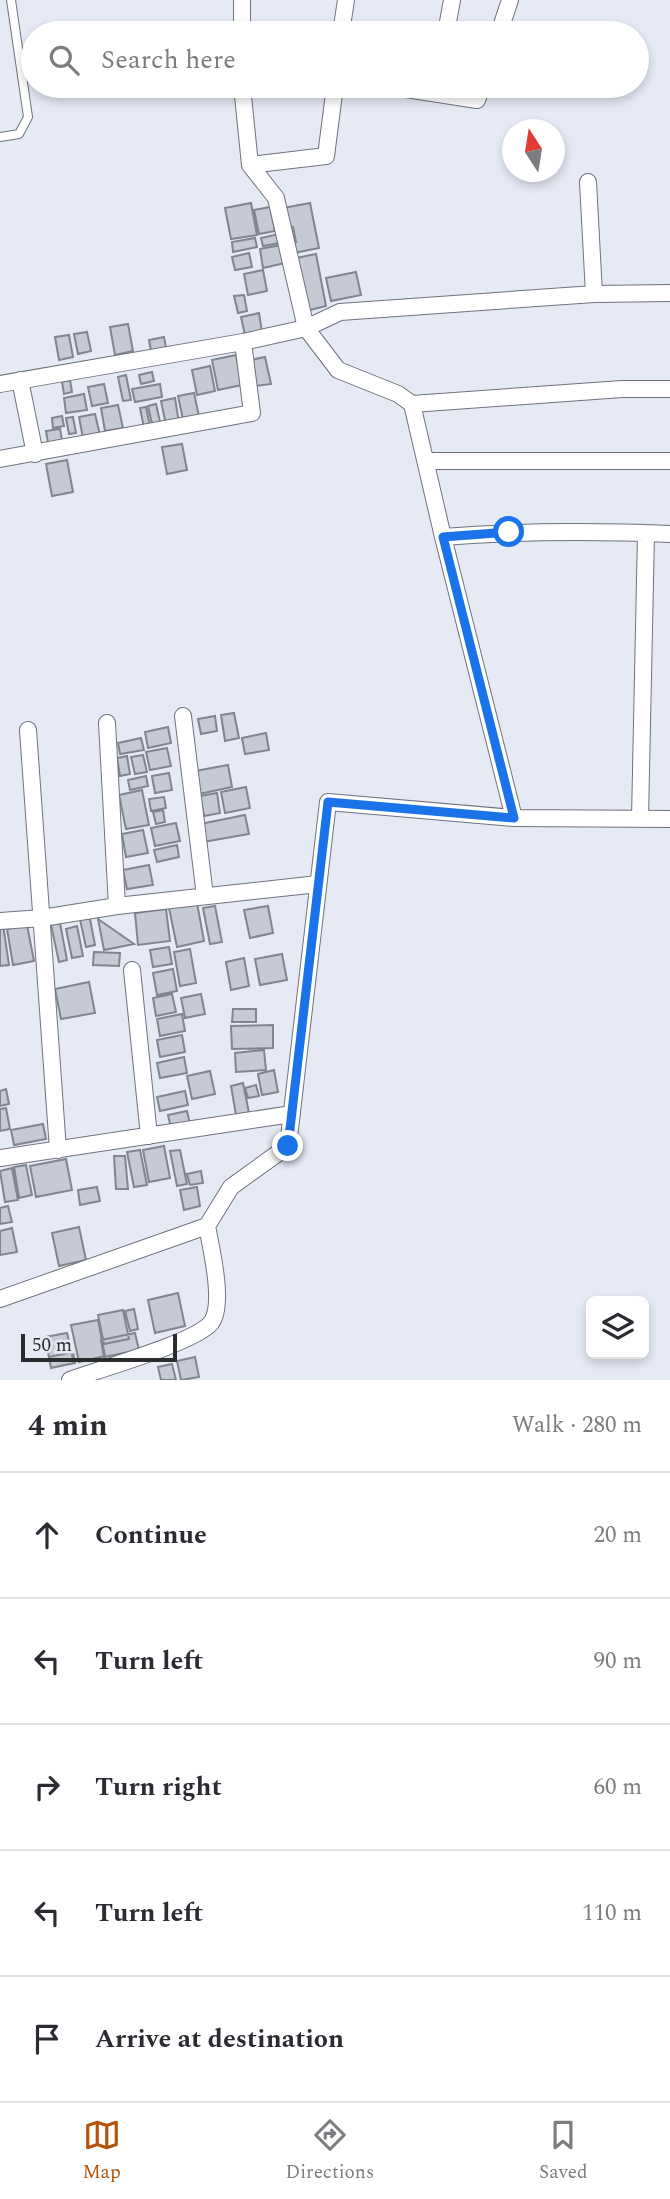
<!DOCTYPE html>
<meta charset="utf-8">
<style>
body{margin:0;font-family:Spectral,serif;background:#f2f2f3;color:#2b2b33}
.controls{position:absolute;right:21px;bottom:21px;display:grid;overflow:hidden;border-radius:10px;box-shadow:0 4px 10px #0003}
.controls button{width:63px;height:63px;display:grid;place-items:center;padding:0;border:0;border-bottom:2px solid #e1e1e2;background:#fff;color:#2b2b33;font:35px sans-serif}
.compass{position:absolute;left:502px;top:119px;width:63px;height:63px;border-radius:50%;background:#fff;box-shadow:0 4px 10px #0003;rotate:348deg}
.scale{position:absolute;left:21px;bottom:18px;width:156px;box-sizing:border-box;padding-left:7px;border:4px solid #2a2c30;border-top:0;font-size:19px;line-height:24px;white-space:nowrap;color:#2a2c30;-webkit-text-stroke:5px #e6eaf5;paint-order:stroke}
.stop{position:absolute;width:21px;height:21px;margin:-16px;border:5px solid #1a73e8;border-radius:50%;background:#fff}
.stop.end{background:#1a73e8;border-color:#fff;box-shadow:0 2px 7px #0008}
.list{margin:0;padding:0;list-style:none}
h2{display:flex;justify-content:space-between;align-items:center;height:91px;margin:0;padding:0 28px;font-size:30px}
h2 small{font-size:23px;font-weight:400;color:#7c7c81}
.list li{display:grid;grid-template-columns:46px 1fr auto;gap:21px;align-items:center;box-sizing:border-box;height:126px;padding:0 28px;border-top:2px solid #e1e1e2}
.list b{display:block;font-size:26px;white-space:nowrap}
.list em{font-size:23px;font-style:normal;color:#7c7c81}
.icon{flex:none;width:38px;height:38px;fill:none;stroke:currentColor;stroke-width:2;stroke-linecap:round;stroke-linejoin:round}
.map{position:relative;flex:none;width:670px;height:1380px;overflow:hidden}
.search{position:absolute;background:#fff;box-shadow:0 4px 10px #0003;left:21px;right:21px;top:21px;height:77px;display:flex;align-items:center;gap:18px;box-sizing:border-box;padding:0 24px;border-radius:38px;color:#7c7c81;font-size:26px}
.sheet{height:721px;background:#fff}
nav{display:flex;justify-content:space-around;align-items:center;box-sizing:border-box;height:98px;border-top:2px solid #e1e1e2;background:#fff;font-size:19px;color:#7c7c81}
nav a{display:grid;justify-items:center;gap:4px}
nav .on{color:#b45309}
.map>svg:first-child{display:block}
.building{fill:#c6cad4;stroke:#81858e;stroke-width:2}
.lines{fill:none;stroke-linecap:round;stroke-linejoin:round}
.service-casing{stroke:#6f727c;stroke-width:10}
.minor-casing{stroke:#6f727c;stroke-width:18}
.service{stroke:#fff;stroke-width:8}
.minor{stroke:#fff;stroke-width:16}
.route{stroke:#1a73e8;stroke-width:9}
</style>
<div class="map">
<svg width="670" height="1380" viewBox="0 0 670 1380">
<rect width="100%" height="100%" fill="#e6eaf5"/>
<path class="building" d="M251,203l6,32 -26,4 -6,-31z
M310,203l9,45 -25,5 -2,-11h4l-3,-15 -6,1 -4,-20z
M270,207l5,24 -16,3 -5,-24z
M279,234l1,9 -17,3 -2,-8z
M255,238l2,9 -24,5 -1,-10z
M281,245l4,18 -22,5 -3,-19z
M249,253l3,14 -17,3 -3,-13z
M316,254l10,52 -20,5 -10,-53z
M263,270l4,21 -19,4 -4,-21z
M356,272l5,23 -30,6 -5,-23z
M244,295l3,16 -9,2 -4,-17z
M259,313l3,19 -17,3 -4,-18z
M128,324l5,27 -18,4 -5,-28z
M87,332l4,19 -13,3 -4,-20z
M69,335l4,22 -14,3 -4,-23z
M164,337l2,11 -15,3 -2,-11z
M236,355l6,30 -24,5 -6,-30z
M265,357l6,27 -15,2 -5,-26z
M210,366l5,25 -18,4 -5,-25z
M152,372l2,9 -13,3 -2,-9z
M126,375l5,25 -8,1 -5,-24z
M70,380l2,12 -8,2 -2,-12z
M104,384l4,19 -16,3 -4,-19z
M160,384l2,13 -27,5 -3,-13z
M194,393l6,28 -16,3 -6,-28z
M84,394l3,16 -21,3 -2,-15z
M175,398l4,25 -13,2 -5,-24z
M156,404l5,22 -8,2 -5,-22z
M118,405l5,23 -18,3 -4,-23z
M146,407l4,19 -6,2 -4,-20z
M95,414l5,21 -17,3 -4,-21z
M62,416l2,10 -11,2 -1,-10z
M73,417l3,16 -7,1 -3,-16z
M60,429l3,17 -14,3 -3,-18z
M182,444l5,26 -20,4 -5,-27z
M67,460l6,32 -21,4 -6,-32z
M234,713l5,25 -14,3 -4,-26z
M215,716l2,15 -16,3 -3,-15z
M168,727l3,16 -23,5 -3,-16z
M266,733l3,17 -24,4 -3,-16z
M141,738l3,12 -24,4 -2,-11z
M167,748l4,18 -21,4 -4,-18z
M143,755l4,17 -12,2 -4,-17z
M127,756l3,18 -10,2 -3,-18z
M228,765l4,22 -33,7 -4,-23z
M169,773l3,17 -17,3 -3,-17z
M146,776l2,10 -18,4 -2,-10z
M246,787l4,21 -25,5 -4,-21z
M142,790l7,35 -23,4 -7,-34z
M217,793l3,20 -16,3 -4,-20z
M164,797l2,11 -15,3 -2,-12z
M163,810l2,12 -9,2 -3,-12z
M245,815l4,19 -46,8 -3,-18z
M176,823l4,18 -25,5 -4,-18z
M143,830l5,23 -22,4 -4,-23z
M177,845l2,12 -22,5 -3,-12z
M149,865l4,20 -26,4 -4,-19z
M197,903l7,38 -27,6 -8,-39z
M215,906l7,36 -12,2 -7,-36z
M268,906l5,27 -23,5 -6,-28z
M166,909l4,32 -32,4 -3,-32z
M89,914l6,31 -9,2 -7,-32z
M98,919l36,25 -30,6z
M60,923l7,37 -8,2 -8,-37z
M0,924h3l6,41 -9,1z
M27,925l7,36 -21,4 -6,-36z
M77,926l6,30 -11,2 -6,-29z
M169,947l3,17 -19,3 -3,-17z
M190,949l6,34 -16,3 -6,-34z
M94,952l26,1 -1,13 -26,-1z
M282,954l5,26 -27,5 -5,-26z
M244,958l5,28 -18,4 -5,-28z
M173,969l4,22 -20,4 -4,-22z
M89,982l6,31 -34,6 -6,-30z
M172,994l4,18 -20,4 -3,-18z
M201,994l4,20 -20,4 -4,-20z
M233,1009h23v13h-24z
M182,1014l3,17 -25,5 -3,-17z
M273,1025v23l-41,1 -1,-23z
M182,1035l3,17 -25,5 -3,-17z
M264,1050l2,20 -30,2 -1,-19z
M184,1057l3,16 -27,5 -3,-15z
M274,1070l4,22 -16,3 -4,-21z
M210,1071l5,23 -23,5 -5,-23z
M243,1083l6,30 -13,2 -5,-29z
M256,1085l3,11 -11,2 -3,-10z
M6,1089l3,15 -9,2v-15z
M185,1091l3,14 -28,6 -3,-14z
M6,1108l4,21 -10,2v-22z
M187,1111l3,13 -19,4 -3,-13z
M43,1124l3,15 -32,6 -3,-15z
M164,1146l6,32 -21,4 -6,-32z
M140,1150l7,35 -13,2 -7,-35z
M180,1150l7,34 -10,2 -7,-35z
M114,1156h11l3,33h-12z
M66,1159l6,31 -36,7 -6,-31z
M26,1165l6,30 -13,3 -5,-31z
M12,1168l6,32 -13,2 -5,-31z
M201,1171l2,12 -13,2 -3,-11z
M97,1187l3,14 -20,4 -2,-15z
M197,1187l3,19 -16,4 -4,-20z
M8,1206l4,16 -12,2v-16z
M79,1227l7,33 -27,6 -7,-33z
M12,1228l5,24 -17,3v-24z
M178,1293l7,33 -30,7 -7,-33z
M134,1309l4,20 -8,2 -5,-20z
M123,1310l6,29 -25,5 -6,-29z
M98,1320l7,36 -26,6 -8,-37z
M67,1333l7,30 -23,5 -6,-31z
M135,1333l4,17 -35,7 -3,-17z
M73,1352l2,11 -24,5 -2,-11z
M195,1357l4,20 -18,3 -4,-19z
M172,1364l4,16h-15l-3,-13z"/>
<g class="lines">
<defs>
<path id="service" d="M0,137l19,-3 9,-17 -17,-117"/>
<path id="minor" d="M242,0v33
M341,33l5,-33
M446,33l6,-33
M499,33l11,-33
M242,86l8,79 26,33 30,130 34,-16 254,-18 76,-1
M387,86l90,14 5,-14
M250,165l76,-9 9,-70
M588,182l6,112
M20,380l15,74
M0,384l243,-42 63,-14 32,42 60,24 14,10 31,133 71,281 -186,-16 -40,344 -57,41 -24,39 -207,73
M412,404l210,-15h48
M0,459l252,-46 -9,-71
M426,461h244
M443,537c76,-6 151,-6 227,-3
M183,716l22,180
M107,723l10,183
M28,730l30,420
M514,818l156,1
M640,819l6,-286
M0,921l42,-3 75,-12 201,-22
M132,970l17,166
M0,1158l292,-44
M70,1380c29,-11 124,-37 141,-57 14,-18 0,-75 -4,-97"/>
</defs>
<use href="#service" class="service-casing"/>
<use href="#minor" class="minor-casing"/>
<use href="#service" class="service"/>
<use href="#minor" class="minor"/>
</g>
<g class="lines">
<path class="route" d="M288,1146l40,-344 186,16 -71,-281 66,-5"/>
</g>
</svg>
<div class="controls">
<button><svg class="icon" aria-label="layers" viewBox="0 0 24 24"><path d="M12 4l9 5-9 5-9-5zM3 14l9 5 9-5"/></svg></button>
</div>
<svg class="compass" viewBox="-18 -18 36 36"><path d="M0-13l5 13h-10z" fill="#e53935"/><path d="M0 13l5-13h-10z" fill="#7c7c81"/></svg>
<div class="scale">50 m</div>
<div class="stop" style="left:509px;top:532px"></div>
<div class="stop end" style="left:288px;top:1146px"></div>
<div class="search"><svg class="icon" aria-label="search" viewBox="0 0 24 24"><circle cx="10" cy="10" r="6"/><path d="M15 15l6 6"/></svg>Search here</div>
</div>
<section class="sheet">
<h2>4 min<small>Walk · 280 m</small></h2>
<ul class="list">
<li><svg class="icon" aria-label="ahead" viewBox="0 0 24 24"><path d="M12 20V5M6 11l6-6 6 6"/></svg><div><b>Continue</b></div><em>20 m</em></li>
<li><svg class="icon" aria-label="left" viewBox="0 0 24 24"><path d="M17 20v-9H6M10 6l-5 5 5 5"/></svg><div><b>Turn left</b></div><em>90 m</em></li>
<li><svg class="icon" aria-label="right" viewBox="0 0 24 24"><path d="M7 20v-9h11M14 6l5 5-5 5"/></svg><div><b>Turn right</b></div><em>60 m</em></li>
<li><svg class="icon" aria-label="left" viewBox="0 0 24 24"><path d="M17 20v-9H6M10 6l-5 5 5 5"/></svg><div><b>Turn left</b></div><em>110 m</em></li>
<li><svg class="icon" aria-label="arrive" viewBox="0 0 24 24"><path d="M6 21V4h12l-3 4 3 4H6"/></svg><div><b>Arrive at destination</b></div></li>
</ul>
</section>
<nav>
<a class="on"><svg class="icon" aria-label="map" viewBox="0 0 24 24"><path d="M3 6l6-2 6 2 6-2v14l-6 2-6-2-6 2zM9 4v14M15 6v14"/></svg>Map</a>
<a><svg class="icon" aria-label="directions" viewBox="0 0 24 24"><path d="M12 3l9 9-9 9-9-9zM9 14v-3h6M13 9l2 2-2 2"/></svg>Directions</a>
<a><svg class="icon" aria-label="saved" viewBox="0 0 24 24"><path d="M7 4h10v16l-5-4-5 4z"/></svg>Saved</a>
</nav>
